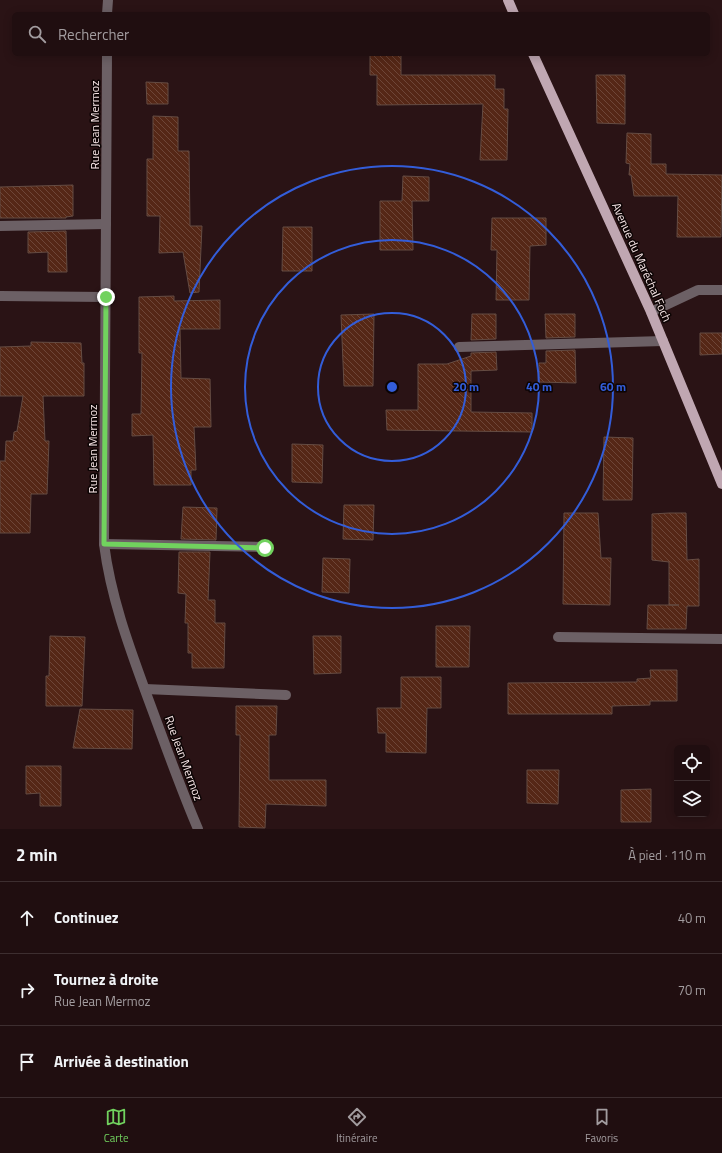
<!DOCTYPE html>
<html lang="fr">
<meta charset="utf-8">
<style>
body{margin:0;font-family:"Titillium Web",sans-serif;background:#2d1c1e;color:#f1f3f6}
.controls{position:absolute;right:12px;bottom:12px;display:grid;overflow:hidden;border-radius:6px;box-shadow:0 2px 10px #0003}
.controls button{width:36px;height:36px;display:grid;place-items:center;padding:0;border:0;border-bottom:1px solid #3d2e30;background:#200e10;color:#f1f3f6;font:20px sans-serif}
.stop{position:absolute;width:12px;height:12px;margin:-9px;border:3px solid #71d25e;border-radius:50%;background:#fff}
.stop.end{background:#71d25e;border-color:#fff;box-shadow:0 1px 4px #0008}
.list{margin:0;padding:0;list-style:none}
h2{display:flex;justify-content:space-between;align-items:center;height:52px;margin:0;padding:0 16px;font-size:17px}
h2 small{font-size:13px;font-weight:400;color:#a29c9f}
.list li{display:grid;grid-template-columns:26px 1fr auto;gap:12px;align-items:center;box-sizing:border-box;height:72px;padding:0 16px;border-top:1px solid #3d2e30}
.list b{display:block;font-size:15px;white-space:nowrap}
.list p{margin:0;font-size:13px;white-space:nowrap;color:#a29c9f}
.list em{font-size:13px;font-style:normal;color:#a29c9f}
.icon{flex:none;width:22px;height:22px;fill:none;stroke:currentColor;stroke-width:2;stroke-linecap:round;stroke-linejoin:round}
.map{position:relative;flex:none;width:722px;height:829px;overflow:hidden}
.search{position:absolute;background:#200e10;box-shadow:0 2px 10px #0003;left:12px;right:12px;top:12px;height:44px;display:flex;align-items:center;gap:10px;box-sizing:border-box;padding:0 14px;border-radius:6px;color:#a29c9f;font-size:15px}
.sheet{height:268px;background:#200e10}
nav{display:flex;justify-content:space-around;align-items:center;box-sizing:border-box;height:56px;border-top:1px solid #3d2e30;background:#200e10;font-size:11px;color:#a29c9f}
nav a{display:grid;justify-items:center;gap:2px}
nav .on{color:#71d25e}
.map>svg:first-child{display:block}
.building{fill:url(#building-back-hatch);stroke:#654c43}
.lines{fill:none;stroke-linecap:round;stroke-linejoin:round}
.service{stroke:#6c6065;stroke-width:10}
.minor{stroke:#6c6065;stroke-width:10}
.primary{stroke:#c0a7b2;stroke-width:10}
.route{stroke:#71d25e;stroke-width:5}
.ring{fill:none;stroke:#335dd9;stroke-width:2}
.labels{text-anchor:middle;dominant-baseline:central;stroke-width:3;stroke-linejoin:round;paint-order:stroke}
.street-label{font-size:12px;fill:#f7e5e6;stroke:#0c0404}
.centre{fill:#335dd9;stroke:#0c0404;stroke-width:2}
.ring-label{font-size:12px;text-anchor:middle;font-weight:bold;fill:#335dd9;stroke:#0c0404;stroke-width:3;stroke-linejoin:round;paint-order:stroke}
</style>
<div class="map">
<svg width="722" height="829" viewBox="0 0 722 829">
<defs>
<pattern id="building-back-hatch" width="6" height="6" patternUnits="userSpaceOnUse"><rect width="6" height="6" fill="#552716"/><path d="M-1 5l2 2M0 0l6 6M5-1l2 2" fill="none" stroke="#6e4638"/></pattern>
</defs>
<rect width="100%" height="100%" fill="#2a1315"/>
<path class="building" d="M370,54h31v21h94v14h9v20h4l-1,51h-27l3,-56 -106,1v-30h-7z
M596,75h29v49l-28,-1z
M146,82l22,1v21h-21z
M153,116l25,1v34h11l1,75h12l-3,66 -9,1 -7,-41 -24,1 1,-37h-13v-57h6z
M627,133l24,1v30h15v10l56,1 -1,62h-44l1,-41h-44l-3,-21h-2l1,-11 -4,-1z
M403,176l26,1v24h-17l1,49h-33v-49h22z
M73,185v31l-7,1v1h-66v-31z
M492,218h54v27l-16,1 -1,54h-33l1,-50h-6z
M283,227h29v44h-30z
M66,231l1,41h-19v-20l-20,1v-21z
M174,296v5l46,-1v29h-40l1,49 29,1 1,48h-17l2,43h-5v15h-37l-1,-50 -21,1v-22h9l1,-61h-3v-56z
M374,314l-1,72h-29l-3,-71z
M472,314h24v25l-25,1z
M545,314h30v23l-29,1z
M700,333h22v21l-22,1z
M31,342l50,1 1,20h2v33h-41l2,45h4l-2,53h-16l-1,39h-30v-72h5l1,-20h7l1,-9 3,-1 6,-35h-23v-49l31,-1z
M575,350l1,33 -37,-1v-19h7v-12z
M496,352l1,18 -26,1v41l61,1v19l-145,-2 -1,-20h32v-46h29l24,-8v-3z
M604,437l29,1 -1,62h-29z
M292,444l31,1 -1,38 -30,-1z
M344,505h30l-1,35 -30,-1z
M183,507l34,1 -1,32 -35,-1z
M564,513h34l3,45h10l-1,47 -47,-1z
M669,513h17l1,47 12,-1v47h-12l-1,23h-39l1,-24h31h-10v-43l-17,-2v-46z
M179,552h31l-2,48h7v23h10l-1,45h-32v-15h-4v-30h-3l1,-29 -8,-1z
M323,558l27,1 -1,34 -27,-1z
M436,626h34l-1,41h-33z
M50,636l35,1 -3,69h-36v-30h3z
M313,636h28v37l-27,1z
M650,670h27v31h-27v4l-38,1v8h-104v-31l129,-1v-3l14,-1z
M401,677h40v31h-14l-1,45 -40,-1v-19h-8l-1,-25h24z
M236,706h41l-1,29h-7v45h57v26l-60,-2 -1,24 -26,-1 1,-92h-4z
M80,709l53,1 -1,39 -59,-1z
M26,766h35v40h-21v-13l-14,1z
M527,770h32l-1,34 -31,-1z
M651,789v33h-30v-32z"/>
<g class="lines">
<path class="service" d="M0,226l106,-2
M459,347l204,-6
M104,544l161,3
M558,637l164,2
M145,689l141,6"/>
<path class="minor" d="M107,14l1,-14
M107,54l-3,490c7,55 26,105 45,157 16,43 31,86 49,128
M0,296l106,1
M651,312l47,-22h24"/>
<path class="primary" d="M508,0l6,14
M533,54l118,258 71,172"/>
</g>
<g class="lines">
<path class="route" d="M106,297l-2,247 161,4"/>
</g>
<g class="ring">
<circle cx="392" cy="387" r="74"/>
<circle cx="392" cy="387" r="147"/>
<circle cx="392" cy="387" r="221"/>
</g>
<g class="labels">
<g class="street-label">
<text transform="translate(94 125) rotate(-90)">Rue Jean Mermoz</text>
<text transform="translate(642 262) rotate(66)">Avenue du Maréchal Foch</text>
<text transform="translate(92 449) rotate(-90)">Rue Jean Mermoz</text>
<text transform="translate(184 758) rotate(70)">Rue Jean Mermoz</text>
</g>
</g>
<circle cx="392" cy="387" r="6" class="centre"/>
<g class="ring-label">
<text x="466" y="391">20 m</text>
<text x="539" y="391">40 m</text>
<text x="613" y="391">60 m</text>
</g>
</svg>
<div class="controls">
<button><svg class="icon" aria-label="locate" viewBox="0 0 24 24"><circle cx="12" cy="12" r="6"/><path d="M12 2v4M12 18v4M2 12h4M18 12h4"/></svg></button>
<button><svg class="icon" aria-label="layers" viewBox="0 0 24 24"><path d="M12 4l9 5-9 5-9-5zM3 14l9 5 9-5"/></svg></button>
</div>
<div class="stop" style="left:265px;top:548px"></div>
<div class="stop end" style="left:106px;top:297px"></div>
<div class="search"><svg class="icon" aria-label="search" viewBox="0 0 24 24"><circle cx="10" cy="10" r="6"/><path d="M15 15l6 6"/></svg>Rechercher</div>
</div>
<section class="sheet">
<h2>2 min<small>À pied · 110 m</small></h2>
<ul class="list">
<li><svg class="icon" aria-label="ahead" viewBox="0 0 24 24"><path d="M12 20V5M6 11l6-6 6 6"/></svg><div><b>Continuez</b></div><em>40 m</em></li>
<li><svg class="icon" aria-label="right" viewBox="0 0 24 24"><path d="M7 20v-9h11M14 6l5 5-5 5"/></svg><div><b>Tournez à droite</b><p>Rue Jean Mermoz</p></div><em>70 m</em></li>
<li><svg class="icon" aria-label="arrive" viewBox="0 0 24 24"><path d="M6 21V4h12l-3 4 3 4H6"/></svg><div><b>Arrivée à destination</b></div></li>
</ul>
</section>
<nav>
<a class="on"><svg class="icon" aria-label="map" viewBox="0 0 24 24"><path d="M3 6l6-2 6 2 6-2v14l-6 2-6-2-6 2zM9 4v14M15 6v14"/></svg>Carte</a>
<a><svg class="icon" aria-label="directions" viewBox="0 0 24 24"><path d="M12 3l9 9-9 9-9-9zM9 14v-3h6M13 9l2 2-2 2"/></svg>Itinéraire</a>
<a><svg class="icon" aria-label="saved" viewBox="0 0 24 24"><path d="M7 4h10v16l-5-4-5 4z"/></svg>Favoris</a>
</nav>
